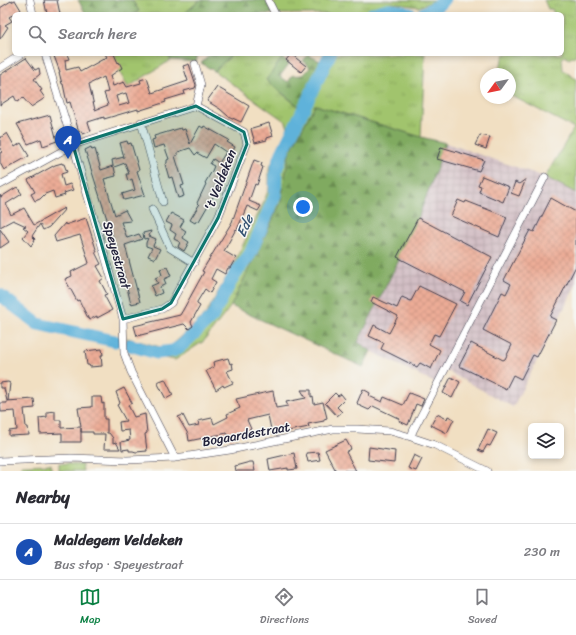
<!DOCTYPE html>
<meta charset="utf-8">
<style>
body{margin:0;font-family:Sriracha,sans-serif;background:#f2f2f3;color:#2b2b33}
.controls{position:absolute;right:12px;bottom:12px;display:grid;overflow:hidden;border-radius:6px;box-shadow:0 2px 6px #0003}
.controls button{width:36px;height:36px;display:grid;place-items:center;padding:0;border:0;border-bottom:1px solid #e1e1e2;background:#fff;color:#2b2b33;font:20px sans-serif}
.compass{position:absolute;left:480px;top:68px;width:36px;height:36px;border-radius:50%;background:#fff;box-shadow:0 2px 6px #0003;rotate:237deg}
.you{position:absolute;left:303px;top:207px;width:14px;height:14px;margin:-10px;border:3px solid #fff;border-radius:50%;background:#1a73e8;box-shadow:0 0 0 6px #1a73e833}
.badge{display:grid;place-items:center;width:26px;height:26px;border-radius:50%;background:#0b8043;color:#fff;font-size:13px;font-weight:700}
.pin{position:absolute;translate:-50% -33px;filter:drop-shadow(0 1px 2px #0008)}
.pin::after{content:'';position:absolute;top:21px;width:14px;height:12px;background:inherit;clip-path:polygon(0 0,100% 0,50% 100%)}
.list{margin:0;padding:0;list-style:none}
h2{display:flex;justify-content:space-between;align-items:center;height:52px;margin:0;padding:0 16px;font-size:17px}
h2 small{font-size:13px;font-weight:400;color:#7c7c81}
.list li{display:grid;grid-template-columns:26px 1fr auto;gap:12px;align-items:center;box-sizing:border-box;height:56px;padding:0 16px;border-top:1px solid #e1e1e2}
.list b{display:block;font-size:15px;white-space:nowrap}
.list p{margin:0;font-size:13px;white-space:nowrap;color:#7c7c81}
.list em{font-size:13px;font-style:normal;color:#7c7c81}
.icon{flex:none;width:22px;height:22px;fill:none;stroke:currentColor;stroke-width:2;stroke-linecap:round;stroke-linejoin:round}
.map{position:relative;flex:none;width:576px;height:471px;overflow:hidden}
.search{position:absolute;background:#fff;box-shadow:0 2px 6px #0003;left:12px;right:12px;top:12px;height:44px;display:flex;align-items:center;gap:10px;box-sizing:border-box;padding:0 14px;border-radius:6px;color:#7c7c81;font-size:15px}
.sheet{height:108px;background:#fff}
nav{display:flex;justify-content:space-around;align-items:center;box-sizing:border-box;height:56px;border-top:1px solid #e1e1e2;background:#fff;font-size:11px;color:#7c7c81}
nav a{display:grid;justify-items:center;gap:2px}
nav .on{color:#0b8043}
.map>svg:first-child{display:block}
.industrial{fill:url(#industrial-grid)}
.grass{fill:url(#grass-tufts);stroke:#627354}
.forest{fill:url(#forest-firs);stroke:#51664e}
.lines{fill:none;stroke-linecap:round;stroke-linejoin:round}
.river{stroke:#5fb2da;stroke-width:13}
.building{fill:url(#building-cross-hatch);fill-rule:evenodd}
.minor-casing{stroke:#413e4f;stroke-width:8}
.minor{stroke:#fff;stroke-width:7}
.marked{fill:#0f766e;fill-opacity:0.2;stroke:#0f766e;stroke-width:3;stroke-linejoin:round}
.labels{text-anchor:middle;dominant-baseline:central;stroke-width:3;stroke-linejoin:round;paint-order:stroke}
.street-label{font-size:13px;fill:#22223b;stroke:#f6f6f2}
.water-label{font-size:14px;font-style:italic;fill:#375473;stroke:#f6f6f2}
</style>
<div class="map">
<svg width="576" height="471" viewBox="0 0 576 471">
<defs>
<pattern id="industrial-grid" width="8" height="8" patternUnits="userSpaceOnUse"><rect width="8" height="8" fill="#d2bec4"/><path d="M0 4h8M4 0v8" fill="none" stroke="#b4a3a9"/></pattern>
<pattern id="grass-tufts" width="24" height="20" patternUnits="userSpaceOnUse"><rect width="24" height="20" fill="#a1c46d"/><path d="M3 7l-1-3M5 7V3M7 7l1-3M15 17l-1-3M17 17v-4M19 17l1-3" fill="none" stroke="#8aa85f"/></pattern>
<pattern id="forest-firs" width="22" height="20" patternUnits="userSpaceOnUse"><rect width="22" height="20" fill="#80aa60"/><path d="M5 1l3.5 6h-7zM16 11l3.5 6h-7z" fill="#688a50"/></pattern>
<pattern id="building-cross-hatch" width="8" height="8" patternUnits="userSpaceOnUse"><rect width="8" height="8" fill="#ecac96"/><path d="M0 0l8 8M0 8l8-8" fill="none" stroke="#ca9482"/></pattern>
</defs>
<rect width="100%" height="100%" fill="#f6f6f2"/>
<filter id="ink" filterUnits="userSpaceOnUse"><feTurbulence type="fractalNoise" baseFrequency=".025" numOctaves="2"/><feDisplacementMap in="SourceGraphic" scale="8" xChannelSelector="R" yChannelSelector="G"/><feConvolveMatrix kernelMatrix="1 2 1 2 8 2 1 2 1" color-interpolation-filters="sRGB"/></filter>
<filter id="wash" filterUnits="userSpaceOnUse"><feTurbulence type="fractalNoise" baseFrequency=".012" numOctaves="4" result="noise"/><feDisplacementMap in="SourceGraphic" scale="16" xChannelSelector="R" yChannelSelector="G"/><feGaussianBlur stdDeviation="0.9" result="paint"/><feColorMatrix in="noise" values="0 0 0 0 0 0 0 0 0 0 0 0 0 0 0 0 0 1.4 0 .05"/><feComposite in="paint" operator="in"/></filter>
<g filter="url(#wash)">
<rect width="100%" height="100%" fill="#f1dfc2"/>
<path class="industrial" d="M446,143l99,34 31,16v92l-63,122 -70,-38 -8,14 -64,-32 -13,-8 55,-111z"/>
<path class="grass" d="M132,0h68l-16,14h-50l5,-3z
M278,0h158l-17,7 -27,-4 -32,11h-82l-5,-10z
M544,0h32v55l-7,4 -4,-3 -3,2 1,12 13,9v114l-31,-16 29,-49 -64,-33v-21h-13l8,-20h57v-40h-8l-2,-5h-4z
M109,54h57l5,6 -43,27z
M233,54h52l-19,26 35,29 5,-9 6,3 15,-32 5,-17h93l-4,83 -106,-32 -26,48 -8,49 -50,104 -27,35 -29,19 -48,-10v-12l41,11 38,-35 24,-43 33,-67 6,-16v-19l19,-41 -2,-6 -72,-51z
M59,463l23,2 1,6h-24z
M51,464v7h-29l-1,-6z"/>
<path class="forest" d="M78,0h54l7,11 -5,3h-48z
M200,0h66l6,14h-88z
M167,54h31l-2,8 -25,-2z
M211,54h22l-19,17 -13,-8z
M308,55l16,8 -22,46 -36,-29 16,-22 7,6 -9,12 8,6 5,-7c9,1 12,0 17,-8l-7,-6z
M315,105l106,32 25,6 -33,89 -55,110 13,9 -8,16 -132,-61 50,-104 8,-49z"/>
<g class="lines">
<path class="river" d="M372,14c16,-7 21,-4 38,0
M423,14l14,-8 7,-6
M0,295l38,29 77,17
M130,345l27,8 16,-2 8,-5 31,-29 23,-43 15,-20 25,-58 1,-26 6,-17 48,-99"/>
</g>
<g id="blocks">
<path class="building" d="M15,0l6,10 -12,7 3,4 -7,4 3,2 -8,12v-31l11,-7v1z
M44,0h13l3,14h-13z
M59,54h8l2,5 -4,1 1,10 12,-3 2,5 27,-15 -2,-3h9l4,9 1,-1 3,6 -12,8 3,10 11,-4 3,5 14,-4 -1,-3 7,-2 5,15 36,-12 -5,-15 6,-2 7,21 -1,3 -11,3 1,3 -20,6 1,2 -28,9v-2l-34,10v-2l-16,5 3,9 -8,3 -1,-3 -3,1 -9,-30 -3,1 -4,-19h-1l-3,-12h1l-6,-16zM104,77l4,15 -4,1 4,12 -13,5 -6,-26zM126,93l3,10 -10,3 -3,-10z
M291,54l15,12 -5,6 -15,-12z
M26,58l9,12 4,-2 1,6 -6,5 8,11 -2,1 5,7 -14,9 -8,-9 -6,4 -3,-6 -14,9v-30z
M217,87l32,19 -8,16 -13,-6 -8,-7 -13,-8z
M50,115l7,26 -14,5 -2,-7 -13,5 -11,-20z
M269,123l4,13 -6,2v2l-12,3 -4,-14 1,-1z
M200,126l3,2 1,-2 25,14 -2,2 8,5 -12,22 2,1 -11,19 3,1 -18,31 -2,-1 -2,3 -5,-3 9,-15 -2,-2 9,-19 -1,-1 7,-12 2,-5 -4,-2 3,-5 6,4 7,-11 -12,-8 -8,14 -9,-5 -2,2 -5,-7 -12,4v3l-3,1 9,29 -3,1 3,10 -6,2 -6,-21 -3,1 -4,-14 2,-1v-3l2,-1 -5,-14 -10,3 -2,-8 3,-1 -1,-3 27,-8 1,2 3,-1 5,15z
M7,133l8,14 6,-4 8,13 -25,14 -4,-7v-10l2,-1 -2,-4v-10z
M480,135l10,2 -4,12 -11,-4z
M127,141l1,3 3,-1 8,27 -2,1 8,24 -21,5 -2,-6 13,-4 -3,-11 -4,2 -2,-7h3l-4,-11 -11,4 2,9 -12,3 11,36 10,-5 6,11 -10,1 6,16 12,-4 3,5 -17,6 15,57 -9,2 -10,-41 -36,-113 6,-3 1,3 3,-1 6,21 12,-4 -1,-6 12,-3 -4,-14z
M441,147l43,13 -5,11 -42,-12z
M254,160l8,3 -1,3 2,1 -6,18 -2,-1 -6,17 12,5 -3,5 -11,-5 -10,24 -1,-1 -12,22 12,7 -6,10h-2l-3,6 -9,-5 -5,10 5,3 -6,11 -5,-4 -8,13v2l3,2 -9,16 2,4 -4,3 -5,-5 -47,12 -3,-10 46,-11 3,-5 21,-38 -2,-1 30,-49z
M62,163v1h2l3,8 -6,2 3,12 6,-2 3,6 -9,3 1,2 -10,3 -2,-7 -8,3 -5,5 -5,2 -4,-7 4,-2 -7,-12 27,-15z
M482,176l27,11 -6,15 -24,-10 2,-6 -3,-1z
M526,179l-7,17 -8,-3 4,-11 4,2z
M17,187l5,7 -16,10 5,11 13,-7 10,17 30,-17 1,1 -16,18 -6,3 -3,-6 -8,12 3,3 -4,7 -8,-9 5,-6 -5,-4 3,-1 -13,-6 -13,7v-32l1,2z
M551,198l25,14v54l-26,51 6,3 -19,37 -4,-2 -12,24 -8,-4 -7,14 -47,-23 12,-23 32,17 2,-1 7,-14 -29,-15 19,-38 4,2 5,-10 -7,-4 26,-50 4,2z
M458,200l7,3 1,-2 41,16 -8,20 -48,-21z
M171,213l13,7 -4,7 6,4 -3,7 6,4 -5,9 -6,-4 2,-5 -6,-3 2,-5 -6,-4 2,-5 -6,-3z
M86,218l11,34h-2l6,12 -4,2 7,12 -4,3 7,13 -3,1 8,15 -15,8v-2l-8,4 -10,-20 -2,1 -12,-22 7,-3 -1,-4 18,-9 -9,-28 -24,7 -2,-6 11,-13v2z
M418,218l74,39 -25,48 -7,-4 5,-9 -68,-35z
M0,229l9,13 -9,6z
M151,231l-2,5 7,3 -3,7 7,3 -5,10 -7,-3 4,-8 -6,-2v-3l2,-5 -4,1 -1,-6z
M167,267l4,9 -7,3 2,5 -6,3 2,6 -7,3 -4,-10 7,-3 -3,-5 7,-3 -2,-6z
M419,286l37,18 -17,32 -5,-2 -5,10 11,6 -9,19 -11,-6 -3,4 -36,-18 3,-6 -15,-7 5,-11 15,8 9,-17 -27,-14 2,-5 24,11 5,-11 9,4z
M102,349l1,6h-2l1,11 -12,1 -1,-2h-2l-2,-14z
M228,358l2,6 2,-1 1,6 -6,2 6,12 -9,4 -1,-2 -7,5 -10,-19 8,-4 -1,-5z
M451,377l9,5 -8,16 -9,-5z
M165,379l8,16 -7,4 -9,-17z
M8,382l2,1 -2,18h-1l-3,-13h-4v-5z
M124,388l8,15 -4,2 6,12 11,-3 2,19 -2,1 2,17 -11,1 -3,-1h-4v-2l-7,1 -1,-8 9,-2 -1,-10 -9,1 -1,-9 7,-1 -9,-16 3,-2 -4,-11z
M363,389l7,4 -1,3 13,6 2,-5 19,8 6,-12 15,6 -3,7 -5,-2 -8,21 -9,-4 1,-2 -27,-13 -4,4 -11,-5v-1l-1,-1z
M301,390h10v7l2,-1 1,8 9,-2 4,16 -3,1v2l-16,3 1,3 -37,7 -4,-19 -21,5 4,9 -21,11 -3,-7 -38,8 -1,-7 -10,-17 5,-2 6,12 10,-2 -1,-4 14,-3 2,6 14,-7 -1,-3 13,-6 -4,-9 37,-8 3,17 12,-2 -2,-4 20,-4z
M335,393l3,3 3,-2 4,5 -8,8 5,5 -5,4 -12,-13z
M92,397h9l1,7 2,-1v16h3v14h2l4,5v5l3,-1 4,7h-16l1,-15h-12v-2h-12v-4v14h-19v-9l-22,1 -1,-16 8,-1v-5l8,-1v9h6v8l20,-1 -3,-19 14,-1z
M34,399l1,9 -11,1 2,18h2l1,8 -20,1v-5l8,-1 -2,-19 -14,1 -1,-9h7v-2z
M437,414l10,5 1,-3 6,3 -7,14 -16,-8z
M488,429l9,4 -7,13 -3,-1 -4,7 -5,-2z
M346,440l5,9 -5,3 10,19h-20l-11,-21z
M369,447l26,4 -1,12 -26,-3z
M318,452l2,8 -12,2 -2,-9z
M294,453l3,16 -9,1v-2l-18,3 -2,-12z
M414,455l8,4 -6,12 -8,-3z
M250,462h3l2,9h-19l-1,-5z"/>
</g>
</g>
<g filter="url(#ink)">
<use href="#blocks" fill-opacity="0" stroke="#413e4f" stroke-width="1"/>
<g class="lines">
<defs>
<path id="minor" d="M30,0l3,14
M268,0l7,14
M45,54l28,91 50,174 1,34 7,19 44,86
M195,64l6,21 -5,21
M0,68l22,-14
M141,122l22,80
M0,185l73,-40 123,-39 48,26 3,12 -29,74 -47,85 -9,6 -39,10
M152,209l18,39 24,15
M411,437l2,-6 132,-254
M0,461l71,-3 56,2 48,-2 55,-8 103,-21h24l33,2 21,6 24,8 52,26"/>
</defs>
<use href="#minor" class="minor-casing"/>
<use href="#minor" class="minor"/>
</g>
</g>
<path class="marked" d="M196,106l48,26 3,12 -29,74 -47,85 -9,6 -39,10 -50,-174z"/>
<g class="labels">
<g class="street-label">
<text transform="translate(220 180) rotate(-68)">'t Veldeken</text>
<text transform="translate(117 255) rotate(74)">Speyestraat</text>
<text transform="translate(246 434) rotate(-10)">Bogaardestraat</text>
</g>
<g class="water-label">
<text transform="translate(245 226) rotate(-66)">Ede</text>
</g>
</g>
</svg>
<div class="controls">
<button><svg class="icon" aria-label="layers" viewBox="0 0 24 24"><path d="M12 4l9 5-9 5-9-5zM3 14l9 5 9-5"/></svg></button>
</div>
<svg class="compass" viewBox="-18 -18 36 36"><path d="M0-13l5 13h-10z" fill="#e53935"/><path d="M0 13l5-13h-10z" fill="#7c7c81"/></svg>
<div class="you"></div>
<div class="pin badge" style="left:68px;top:159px;background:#1a4fb4">A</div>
<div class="search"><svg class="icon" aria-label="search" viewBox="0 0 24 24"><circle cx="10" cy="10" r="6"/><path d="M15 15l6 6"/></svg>Search here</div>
</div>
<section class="sheet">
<h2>Nearby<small></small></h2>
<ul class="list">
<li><span class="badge" style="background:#1a4fb4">A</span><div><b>Maldegem Veldeken</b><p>Bus stop · Speyestraat</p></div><em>230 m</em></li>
</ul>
</section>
<nav>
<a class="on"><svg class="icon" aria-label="map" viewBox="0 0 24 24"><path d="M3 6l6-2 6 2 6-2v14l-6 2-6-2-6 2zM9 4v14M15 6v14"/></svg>Map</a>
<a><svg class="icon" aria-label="directions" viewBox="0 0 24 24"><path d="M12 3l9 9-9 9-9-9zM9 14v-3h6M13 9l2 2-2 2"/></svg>Directions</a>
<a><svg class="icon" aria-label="saved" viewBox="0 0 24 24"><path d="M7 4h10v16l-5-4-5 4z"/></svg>Saved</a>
</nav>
